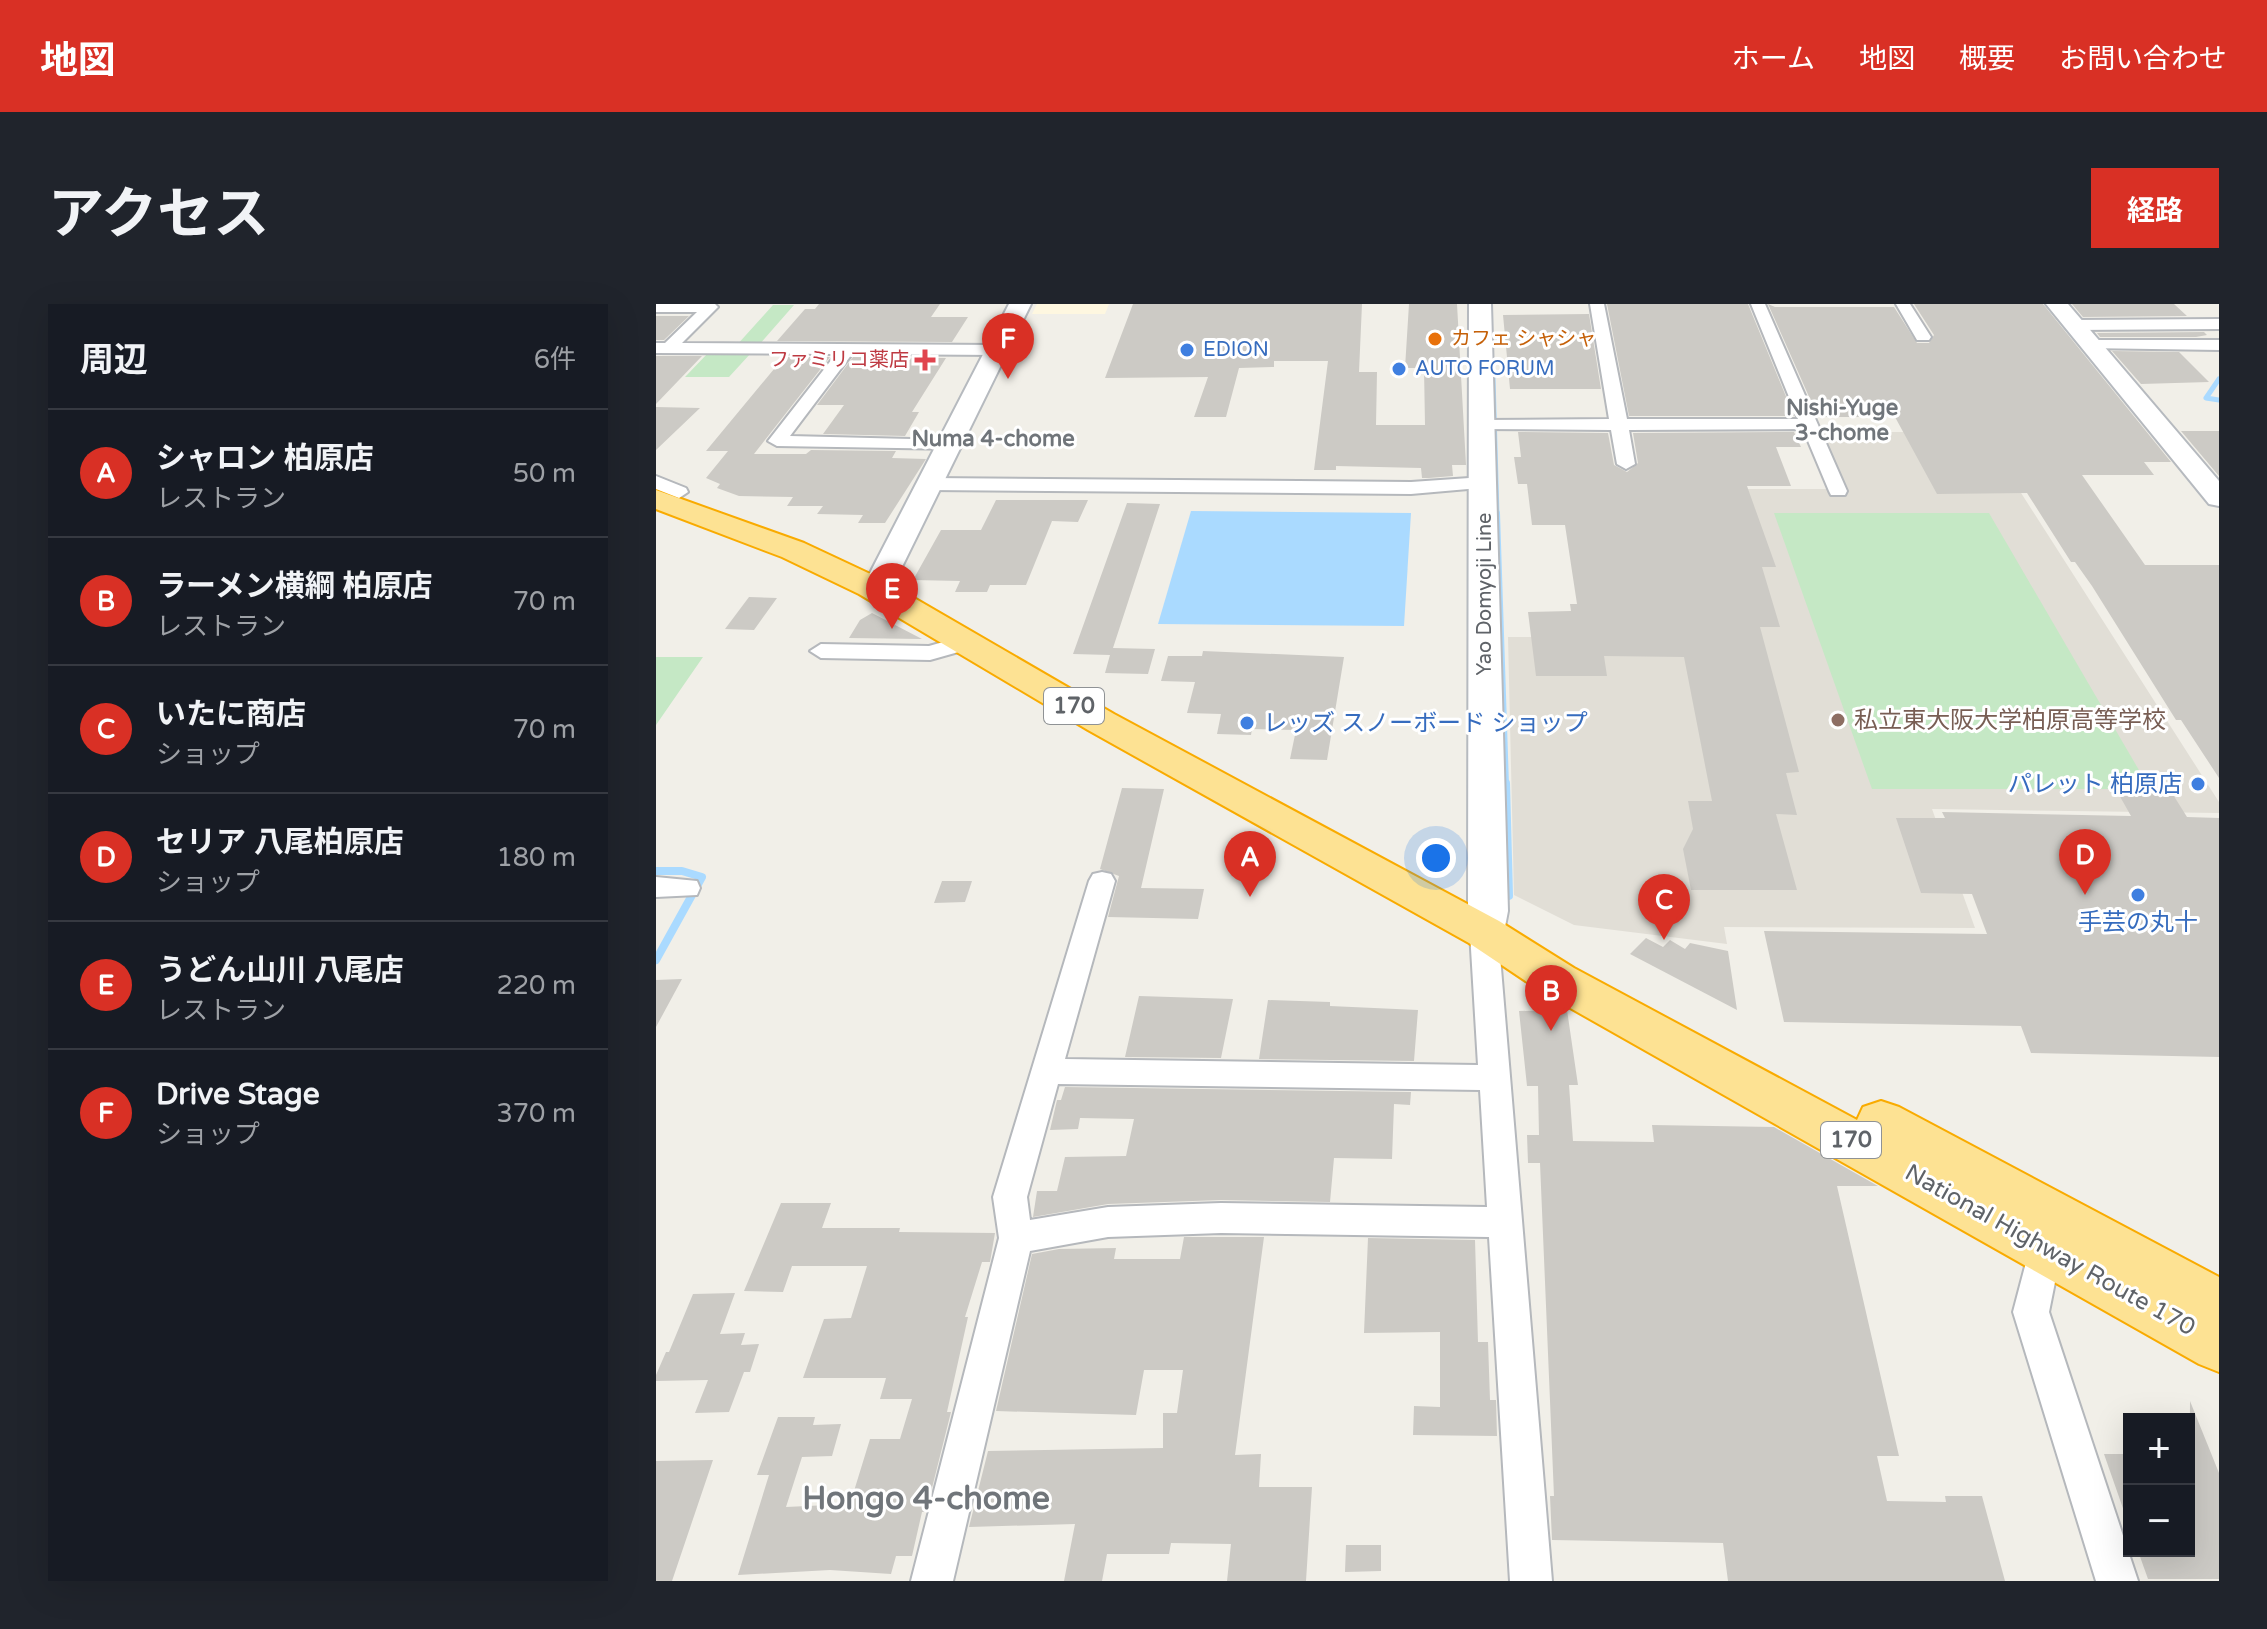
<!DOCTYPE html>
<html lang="ja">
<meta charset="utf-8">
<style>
body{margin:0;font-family:"Varela Round","Noto Sans JP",sans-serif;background:#20242c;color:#f1f3f6}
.controls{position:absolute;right:24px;bottom:24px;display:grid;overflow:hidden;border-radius:0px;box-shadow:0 8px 32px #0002}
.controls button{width:72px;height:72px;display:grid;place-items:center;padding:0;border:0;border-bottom:2px solid #363941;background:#171b24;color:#f1f3f6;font:40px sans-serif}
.you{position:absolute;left:780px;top:554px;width:28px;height:28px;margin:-20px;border:6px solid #fff;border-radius:50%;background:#1a73e8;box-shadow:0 0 0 12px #1a73e833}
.badge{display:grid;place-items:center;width:52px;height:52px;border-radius:50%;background:#d93025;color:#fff;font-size:26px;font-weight:700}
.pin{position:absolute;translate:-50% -66px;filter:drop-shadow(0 2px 4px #0008)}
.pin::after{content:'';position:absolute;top:42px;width:28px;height:24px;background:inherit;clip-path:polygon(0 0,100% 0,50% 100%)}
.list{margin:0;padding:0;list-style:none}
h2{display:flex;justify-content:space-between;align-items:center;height:104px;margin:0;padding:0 32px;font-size:34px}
h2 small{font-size:26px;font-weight:400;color:#9ea1a6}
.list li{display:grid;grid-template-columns:52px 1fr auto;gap:24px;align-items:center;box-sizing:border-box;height:128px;padding:0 32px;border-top:2px solid #363941}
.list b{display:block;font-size:30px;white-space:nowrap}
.list p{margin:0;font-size:26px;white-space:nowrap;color:#9ea1a6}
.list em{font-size:26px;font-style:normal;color:#9ea1a6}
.map{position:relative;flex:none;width:1563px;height:1277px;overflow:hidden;border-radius:0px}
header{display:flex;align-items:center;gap:48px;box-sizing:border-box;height:112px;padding:0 40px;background:#d93025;color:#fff}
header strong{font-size:38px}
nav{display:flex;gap:44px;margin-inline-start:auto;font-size:28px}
.intro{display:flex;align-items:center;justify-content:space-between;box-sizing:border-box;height:192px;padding:0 48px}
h1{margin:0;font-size:56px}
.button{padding:20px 36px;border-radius:0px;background:#d93025;color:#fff;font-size:28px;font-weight:700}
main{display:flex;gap:48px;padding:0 48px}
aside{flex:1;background:#171b24;border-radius:0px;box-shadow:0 8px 32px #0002}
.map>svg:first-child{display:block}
.commercial{fill:#fef7e0}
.education{fill:#e1ded6}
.green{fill:#c5e8c5}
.water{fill:#aadaff}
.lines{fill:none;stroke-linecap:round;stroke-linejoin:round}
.stream-far2{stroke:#aadaff;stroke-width:5}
.stream-far1{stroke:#aadaff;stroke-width:6}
.stream{stroke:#aadaff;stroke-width:8}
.building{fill:#cccac5}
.street-casing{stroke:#b5b8bc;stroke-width:4}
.secondary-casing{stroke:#b6babf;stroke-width:4}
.highway-casing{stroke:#f9ab00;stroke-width:4}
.street{fill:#fff;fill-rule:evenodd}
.secondary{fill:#fff;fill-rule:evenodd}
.highway{fill:#fde293;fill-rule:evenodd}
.food-dot{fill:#e8710a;stroke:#fff;stroke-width:3}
.shop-dot{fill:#3f7fe0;stroke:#fff;stroke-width:3}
.health-dot{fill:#e0444e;stroke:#fff;stroke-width:3}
.education-dot{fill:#8d6e63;stroke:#fff;stroke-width:3}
.labels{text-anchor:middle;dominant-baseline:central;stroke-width:6;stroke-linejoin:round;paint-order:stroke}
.far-food-label{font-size:20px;fill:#c56008;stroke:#fff;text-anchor:start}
.far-shop-label{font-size:20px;fill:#366cbe;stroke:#fff;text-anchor:start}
.far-health-label{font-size:20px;fill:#be3a42;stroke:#fff;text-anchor:end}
.far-street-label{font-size:20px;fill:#5f6368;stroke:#fff}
.far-neighbourhood-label{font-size:22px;font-weight:bold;fill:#70757a;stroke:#fff}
.shield{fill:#fff;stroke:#8f9295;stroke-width:2}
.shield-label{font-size:22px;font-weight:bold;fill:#5f6368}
.education-label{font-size:24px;fill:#785e54;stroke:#fff;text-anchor:start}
.shop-label{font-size:24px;fill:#366cbe;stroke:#fff;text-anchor:start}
.street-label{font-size:24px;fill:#5f6368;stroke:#fff}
.near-neighbourhood-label{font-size:32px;font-weight:bold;fill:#70757a;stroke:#fff}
</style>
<header>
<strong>地図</strong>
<nav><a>ホーム</a><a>地図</a><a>概要</a><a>お問い合わせ</a></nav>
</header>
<div class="intro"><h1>アクセス</h1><a class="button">経路</a></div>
<main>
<aside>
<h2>周辺<small>6件</small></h2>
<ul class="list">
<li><span class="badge">A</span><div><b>シャロン 柏原店</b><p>レストラン</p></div><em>50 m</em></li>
<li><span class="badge">B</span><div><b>ラーメン横綱 柏原店</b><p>レストラン</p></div><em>70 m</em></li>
<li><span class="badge">C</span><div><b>いたに商店</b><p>ショップ</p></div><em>70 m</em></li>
<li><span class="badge">D</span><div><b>セリア 八尾柏原店</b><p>ショップ</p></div><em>180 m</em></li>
<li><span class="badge">E</span><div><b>うどん山川 八尾店</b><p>レストラン</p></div><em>220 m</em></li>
<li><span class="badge">F</span><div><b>Drive Stage</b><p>ショップ</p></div><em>370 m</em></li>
</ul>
</aside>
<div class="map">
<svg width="1563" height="1277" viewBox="0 0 1563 1277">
<rect width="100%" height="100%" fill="#f1efe8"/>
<path class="commercial" d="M381,0h72l-4,10h-73z"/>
<path class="education" d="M1162,128h164l237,370v11l-287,-4 43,119 -251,-1 3,17 -153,-19 -60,-30 -6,-258 169,-1 -25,-147h178z"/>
<path class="green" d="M117,1h21l-36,41h-22z
M52,49h43l-22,24h-44z
M1118,209h215l161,276h-278z
M0,353h47l-47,68z"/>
<path class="water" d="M535,207l220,2 -7,113 -246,-2z"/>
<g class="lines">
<path class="stream-far2" d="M837,73l4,138
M1563,75l-13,19 13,2"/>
<path class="stream-far1" d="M841,209l9,272"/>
<path class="stream" d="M850,479l3,113
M0,567h26l20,6 -46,83"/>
</g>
<path class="building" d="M163,0h121l-9,13h37l-16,25 -175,-1 28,-32h10z
M477,0h229l-3,68h18l-1,53h49l-1,-57h-19l4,-64h48l9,161h-14l1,11 -24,2h-7l-1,-10 -85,-2v4h-22l14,-109h-54v6l-35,1 -13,49h-32l14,-40 -103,1z
M951,0h141l46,112h-165z
M1112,0l7,3h119l23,36h12l5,-8 -20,-31h129l128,158h-27l10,13h-72l63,90h74v213l-38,-58h-5l-84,-134 -17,-24h-4l-44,-69 -90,1 -42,-77h-77z
M1416,0h102l13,12 -104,1z
M933,10l12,75h-91l-7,-74z
M0,12h33l-25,24h-8z
M1548,28l3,3 -11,2h-96l-3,-4z
M1456,47l67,1 30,30 -68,2z
M0,52h46l-46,48z
M128,53h46l-76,97h52l5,-4 85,1 -4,7 34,1 -41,64h-27l5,-8 -46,-1 6,-8h-36l6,-9 -54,-1 -22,-8 3,-4 -14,-6 22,-27h-22z
M197,53l93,1 -34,54h7l-14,24 -82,-2 21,-29h-27z
M0,103l44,1 -44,42z
M1525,127h38v45z
M862,128l90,1 6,32 13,7 11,-9 -5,-30 161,-1 7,15h-25l15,39h-44l29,81h-14l18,60h-20l39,145 -13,1 11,42 -21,-1 21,76h-106l-8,-41 10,-20 -5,-28h24l-28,-144 -80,-1 3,20h-71l-8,-64 43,-1 -1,-7h7l-12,-79h-33l-5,-41h-9l-4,-27h7z
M340,196h92l-10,22 -26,-1 -26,64h-36l-3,7h-32l5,-11 -47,-1 28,-50h40z
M471,199l33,1 -47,144 42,1 -7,25 -43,-1 5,-18 -37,-1z
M93,293l28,1 -23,32 -29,-1z
M216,309l50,26 -73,-1 11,-18z
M547,347l141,6 -17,103 -37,-1 6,-29 -44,-1 -1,6 -34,-1 4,-20 -34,-1 8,-31 -34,-1 7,-25h34z
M466,484l42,1 -23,99 63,1 -6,30 -90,-2 11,-41 -19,-7z
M1462,489h54l15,24 32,1v239l-188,-4 -10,-27 -237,-4 -20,-91 223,3 -15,-40 -51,-1 -25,-75h49l-3,-6 189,4z
M286,577h30l-7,21 -31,1z
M990,634l17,9 7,-7 15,9 5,-6 38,8 9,59 -107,-56z
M26,675l-26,48v-47z
M483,692l94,3 -12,59 -96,-1z
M612,696l62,2v4l88,4 -4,51 -155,-2z
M911,706l11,75h-9l4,56 81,1 -2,-17 122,2 104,59h-41l62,270h-22l10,45 59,1 -1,-6h37l23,85h-277l-5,-38 -171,-3 -2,-44h4l-14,-333h-12l-1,-28h12l-1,-49h-11l-8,-75z
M409,783l346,5 -1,13 -16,-1 -2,55 -58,-1 -4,44 -109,-2 -113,4 -75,13 4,-26h20l8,-34 61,-1 8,-37 -54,-1 -2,11 -28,1 7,-30h4z
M125,899h50l-9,25h78l-1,4 96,1 -5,29h-8l-17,55h3l-21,95h4l-25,100h-4l-10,44h-16l-5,18 -61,-4 -92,5 31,-100h-12l21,-58h37l-2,8 28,-1 -9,32 -30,1 -16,50 64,-3 20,-65h30l12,-40h-32l6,-21h-83l21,-59 27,-1 16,-52h-75l-9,26 -39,-1z
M528,933h80l-29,218 26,-1 -2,33h53l-6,94h-79l4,-37 -60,-1 -2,11h-62l-5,27h-38l11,-57 -106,3 19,-76 175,-3v-35h14l6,-43h-39l-8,45 -140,-4 36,-157 27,-5 57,-1 -2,11h66z
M712,934l107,2 3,102h10l2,58h6l1,36 -84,-1 1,-29 26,1v-75l-76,1z
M79,989l-15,41 25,-1 -4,12 18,-1 -9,28h-6l-15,40 -34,1 13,-33 -52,1v-6l10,-23h3l24,-58z
M1534,1097l29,72v106h-71l-10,-28h51z
M1448,1150h25v63h-3z
M57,1156l-41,121h-16v-120z
M690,1241h35v26l-36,1z"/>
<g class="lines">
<defs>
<path id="street" d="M0,0h59l3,3 -36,36 316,2 8,5 -8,5 -146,-1 -62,82 161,4 6,1 3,4 -3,4 -180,-3 -9,-5 68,-87 -180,-1v-10h9l32,-31h-41z
M934,0h14l23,115h171l-47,-115h14l82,187 -2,4h-14l-2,-4 -26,-62 -174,1 6,34 -9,5 -9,-5 -6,-34 -133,-1 -3,-4 9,-5 125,-1z
M1240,0h14l21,33 -2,3h-12z
M1563,15v10l-145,1 -8,-5 8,-5z
M1435,36h128v10l-134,-2 -2,-3z
M0,172l30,12 2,4 -9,6 -23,-9z
M828,173l7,2 2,4 -2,4 -80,7 -481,-4 -9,-6 9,-6 481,4z
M312,331l8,2 3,5 -3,5 -46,13 -109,-2 -11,-7 11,-7 108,2z
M446,568l9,2 4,7 -50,178 413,6 -8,-133 4,-7 10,-3 10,3 4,7 54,649h-42l-21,-344 -268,-4 -113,4 -78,14 -77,330h-42l88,-343 -6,-41 96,-316 4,-7zM402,780l422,6 7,117 -266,-4 -113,4 -78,13 -3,-23z
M0,573l41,4 3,7 -3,7 -41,2z
M1389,927l12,5 5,11 -13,65 89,269h-42l-83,-269 20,-76z"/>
<path id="secondary" d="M353,0h22l-134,273c-10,14 -20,20 -36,16l-5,-6 14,-14z
M813,0h22l17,607 -4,21 -6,10 -14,5 -14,-5 -6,-10 4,-21z
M1390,0h22l151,177v25l-10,-2z"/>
<path id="highway" d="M0,186l148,53 79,37 231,134 385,207 75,47 283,152 6,-13 18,-6 18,6 320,170v95l-20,-8 -657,-372 -73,-49 -381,-213 -229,-136 -77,-37 -126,-48z"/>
</defs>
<use href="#street" class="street-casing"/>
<use href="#secondary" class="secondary-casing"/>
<use href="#highway" class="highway-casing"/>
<use href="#street" class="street"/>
<use href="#secondary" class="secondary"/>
<use href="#highway" class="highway"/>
</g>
<circle class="food-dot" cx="779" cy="35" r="8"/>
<g class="shop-dot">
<circle cx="531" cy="46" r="8"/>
<circle cx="743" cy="65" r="8"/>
<circle cx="591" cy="419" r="8"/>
<circle cx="1542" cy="480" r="8"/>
<circle cx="1482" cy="591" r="8"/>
</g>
<path class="health-dot" d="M265 44h8v8h8v8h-8v8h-8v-8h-8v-8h8z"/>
<circle class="education-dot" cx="1182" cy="416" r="8"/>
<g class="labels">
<g class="far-food-label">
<text x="795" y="35">カフェ シャシャ</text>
</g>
<g class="far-shop-label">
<text x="547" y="46">EDION</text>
<text x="759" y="65">AUTO FORUM</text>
</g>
<g class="far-health-label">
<text x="253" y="56">ファミリコ薬店</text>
</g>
<g class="far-street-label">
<text transform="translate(829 290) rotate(-90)">Yao Domyoji Line</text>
</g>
<g class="far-neighbourhood-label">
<text x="1186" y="104">Nishi-Yuge<tspan x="1186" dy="25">3-chome</tspan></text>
<text x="337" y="135">Numa 4-chome</text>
</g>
<g class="shield">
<rect x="388" y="384" width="60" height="36" rx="6"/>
<rect x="1165" y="818" width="60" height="36" rx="6"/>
</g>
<g class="shield-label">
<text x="418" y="402">170</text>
<text x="1195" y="836">170</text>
</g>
<g class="education-label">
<text x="1198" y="416">私立東大阪大学柏原高等学校</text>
</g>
<g class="shop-label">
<text x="607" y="419">レッズ スノーボード ショップ</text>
<text x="1526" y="480" text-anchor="end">パレット 柏原店</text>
<text x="1482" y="618" text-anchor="middle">手芸の丸十</text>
</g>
<g class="street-label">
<text transform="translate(1394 946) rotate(29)">National Highway Route 170</text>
</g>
<g class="near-neighbourhood-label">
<text x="270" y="1195">Hongo 4-chome</text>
</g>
</g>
</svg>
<div class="controls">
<button>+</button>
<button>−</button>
</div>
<div class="you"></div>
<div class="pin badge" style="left:594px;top:593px">A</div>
<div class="pin badge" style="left:895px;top:727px">B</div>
<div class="pin badge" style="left:1008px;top:636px">C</div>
<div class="pin badge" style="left:1429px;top:591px">D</div>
<div class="pin badge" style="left:236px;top:325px">E</div>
<div class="pin badge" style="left:352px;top:75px">F</div>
</div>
</main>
